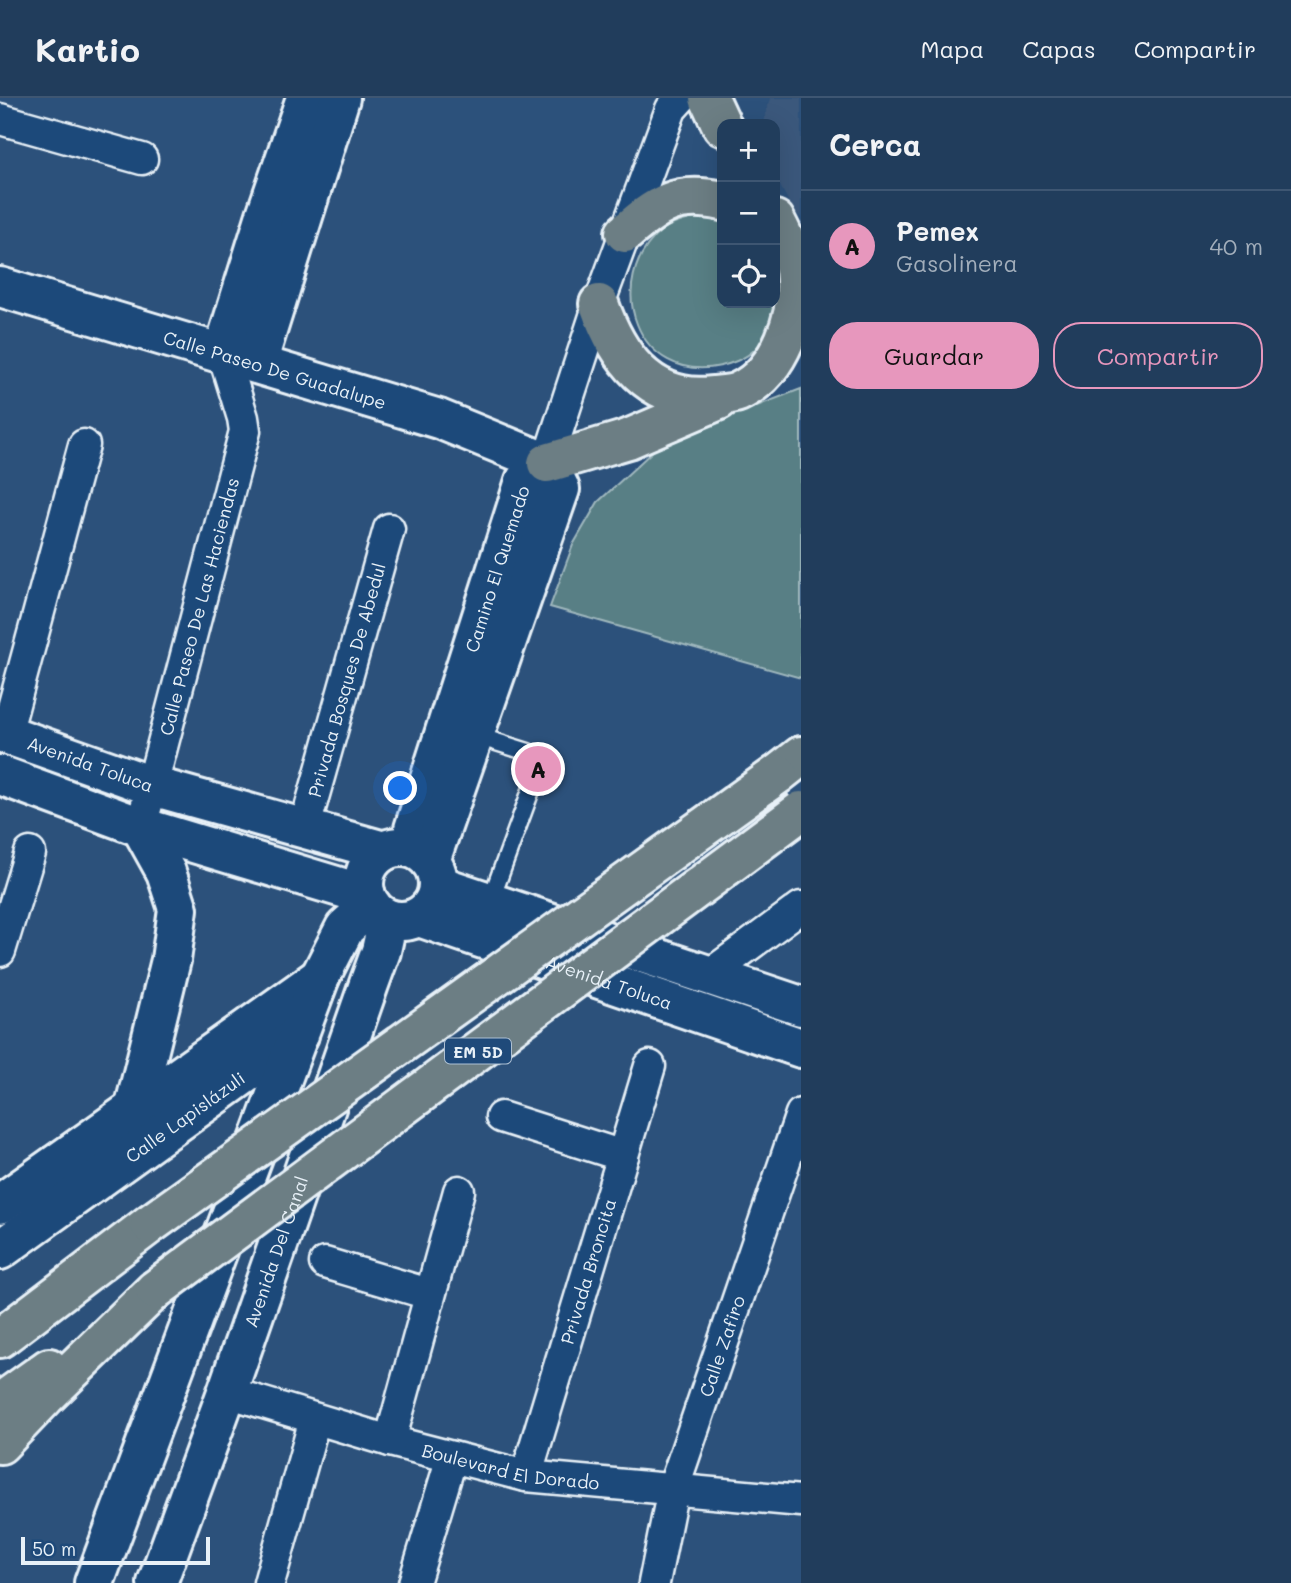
<!DOCTYPE html>
<html lang="es">
<meta charset="utf-8">
<style>
body{margin:0;font-family:Mali,sans-serif;background:#294462;color:#f1f3f6}
.controls{position:absolute;right:21px;top:21px;display:grid;overflow:hidden;border-radius:14px;box-shadow:0 7px 28px #0002}
.controls button{width:63px;height:63px;display:grid;place-items:center;padding:0;border:0;border-bottom:2px solid #3e5672;background:#213d5c;color:#f1f3f6;font:35px sans-serif}
.scale{position:absolute;left:21px;bottom:18px;width:189px;box-sizing:border-box;padding-left:7px;border:4px solid #e8f1f8;border-top:0;font-size:19px;line-height:24px;white-space:nowrap;color:#e8f1f8;-webkit-text-stroke:5px #1f4a7a;paint-order:stroke}
.you{position:absolute;left:401px;top:691px;width:24px;height:24px;margin:-18px;border:5px solid #fff;border-radius:50%;background:#1a73e8;box-shadow:0 0 0 10px #1a73e833}
.badge{display:grid;place-items:center;width:46px;height:46px;border-radius:50%;background:#e797bd;color:#111;font-size:23px;font-weight:700}
.pin{position:absolute;translate:-50% -50%;border:4px solid #fff;box-shadow:0 2px 7px #0006}
.list{margin:0;padding:0;list-style:none}
h2{display:flex;justify-content:space-between;align-items:center;height:91px;margin:0;padding:0 28px;font-size:30px}
h2 small{font-size:23px;font-weight:400;color:#a2aebb}
.list li{display:grid;grid-template-columns:46px 1fr auto;gap:21px;align-items:center;box-sizing:border-box;height:112px;padding:0 28px;border-top:2px solid #3e5672}
.list b{display:block;font-size:26px;white-space:nowrap}
.list p{margin:0;font-size:23px;white-space:nowrap;color:#a2aebb}
.list em{font-size:23px;font-style:normal;color:#a2aebb}
.actions{display:flex;gap:14px;padding:21px 28px}
.actions a{flex:1;padding:16px 0;border:2px solid #e797bd;border-radius:28px;text-align:center;font-size:24px;color:#e797bd}
.actions .main{background:#e797bd;color:#111}
.icon{flex:none;width:38px;height:38px;fill:none;stroke:currentColor;stroke-width:2;stroke-linecap:round;stroke-linejoin:round}
.map{position:relative;flex:none;width:801px;height:1485px;overflow:hidden}
header{display:flex;align-items:center;gap:42px;box-sizing:border-box;height:98px;padding:0 35px;background:#213d5c;border-bottom:2px solid #3e5672}
header strong{font-size:33px}
nav{display:flex;gap:38px;margin-inline-start:auto;font-size:24px}
main{display:flex}
aside{flex:1;background:#213d5c}
.map>svg:first-child{display:block}
.built{fill:#3b597c}
.grass{fill:#587f85;stroke:#a0b8be;stroke-width:2}
.lines{fill:none;stroke-linecap:round;stroke-linejoin:round}
.service-casing{stroke:#e8f1f8;stroke-width:21}
.minor-casing{stroke:#e8f1f8;stroke-width:35}
.tertiary-casing{stroke:#e8f1f8;stroke-width:44}
.secondary-casing{stroke:#e8f1f8;stroke-width:44}
.motorway-casing{stroke:#e8f1f8;stroke-width:44}
.service{stroke:#1f4a7a;stroke-width:16}
.minor{stroke:#1f4a7a;stroke-width:30}
.tertiary{stroke:#1f4a7a;stroke-width:38}
.secondary{stroke:#1f4a7a;stroke-width:38}
.motorway{stroke:#6c7e84;stroke-width:38}
.motorway-bridge-casing{stroke:#e8f1f8;stroke-width:44;stroke-linecap:butt}
.motorway-bridge{stroke:#6c7e84;stroke-width:38}
.labels{text-anchor:middle;dominant-baseline:central;stroke-width:7;stroke-linejoin:round;paint-order:stroke}
.shield{fill:#1f4a7a;stroke:#acbfd2;stroke-width:2}
.shield-label{font-size:16px;font-weight:bold;fill:#e8f1f8}
.street-label{font-size:18px;fill:#e8f1f8;stroke:#1f4a7a}
</style>
<header>
<strong>Kartio</strong>
<nav><a>Mapa</a><a>Capas</a><a>Compartir</a></nav>
</header>
<main>
<div class="map">
<svg width="801" height="1485" viewBox="0 0 801 1485">
<rect width="100%" height="100%" fill="#2c517b"/>
<filter id="ink" filterUnits="userSpaceOnUse"><feTurbulence type="fractalNoise" baseFrequency=".0143" numOctaves="2"/><feDisplacementMap in="SourceGraphic" scale="14" xChannelSelector="R" yChannelSelector="G"/><feConvolveMatrix kernelMatrix="1 2 1 2 8 2 1 2 1" color-interpolation-filters="sRGB"/></filter>
<g filter="url(#ink)">
<path class="built" d="M770,0h31v120l-9,-10 -17,-32v-52h-12z"/>
<path class="grass" d="M697,119l25,3v83h53v-34c11,27 5,40 -8,64 -11,20 -25,28 -46,33 -84,19 -120,-85 -59,-136 9,-7 24,-10 35,-13z
M801,291v289l-251,-71 23,-62 25,-43 56,-52 40,-20z"/>
<g class="lines">
<defs>
<path id="service" d="M474,637l54,17 9,9v13l-47,128"/>
<g id="minor">
<path d="M0,21l142,40"/>
<path d="M547,365l52,-159 72,-195 10,-11"/>
<path d="M6,636l78,-289"/>
<path id="s1" d="M141,729l104,-396 -2,-13 -20,-65"/>
<path id="s2" d="M304,732l85,-301"/>
<path d="M0,853l30,-98"/>
<path d="M709,877l92,-68"/>
<path d="M501,1019l122,39"/>
<path d="M325,1165l104,31"/>
<path id="s3" d="M227,1294l163,49 136,35 275,25"/>
<path d="M390,1343l69,-250"/>
<path id="s4" d="M526,1378l124,-410"/>
<path d="M269,1485l46,-164"/>
<path d="M414,1485l38,-126"/>
<path id="s5" d="M654,1485l19,-94 128,-375"/>
</g>
<g id="tertiary">
<path id="s6" d="M0,189l439,132 108,44"/>
<path d="M223,255l43,-138 40,-117"/>
<path d="M257,265l83,-265"/>
<path id="s7" d="M414,731l111,-348 22,-18"/>
<path d="M430,763l130,-372 -13,-26"/>
<path d="M0,1106l320,-227"/>
<path id="s8" d="M0,1152l299,-215"/>
<path d="M94,1485l226,-606 25,-49 26,-23"/>
<path id="s9" d="M157,1485l70,-191 142,-408 12,-33 7,-32"/>
</g>
<g id="secondary">
<path id="s10" d="M0,634l152,54 232,65"/>
<path d="M0,677l141,52 225,68"/>
<circle cx="401" cy="786" r="37"/>
<path d="M438,787l363,121"/>
<path id="s11" d="M419,819l382,131"/>
<path d="M134,1012l37,-150 7,-51 -12,-37 -25,-45"/>
</g>
<path id="motorway" d="M709,0l13,28
M625,135c33,-29 52,-42 97,-32
M599,206c18,52 52,100 113,92 8,-1 19,-1 26,-4 42,-19 63,-79 57,-122 -4,-16 -12,-35 -20,-50
M547,365l81,-24 91,-39
M778,676l23,-18
M0,1240l150,-114
M0,1305l49,-35
M0,1346l45,-47 110,-107"/>
</defs>
<use href="#service" class="service-casing"/>
<use href="#minor" class="minor-casing"/>
<use href="#tertiary" class="tertiary-casing"/>
<use href="#secondary" class="secondary-casing"/>
<use href="#motorway" class="motorway-casing"/>
<use href="#service" class="service"/>
<use href="#minor" class="minor"/>
<use href="#tertiary" class="tertiary"/>
<use href="#secondary" class="secondary"/>
<use href="#motorway" class="motorway"/>
<defs>
<path id="motorway-bridge" d="M150,1126l628,-450
M155,1192l646,-479"/>
</defs>
<use href="#motorway-bridge" class="motorway-bridge-casing"/>
<use href="#motorway-bridge" class="motorway-bridge"/>
</g>
</g>
<g class="labels">
<rect class="shield" x="445" y="940.5" width="66" height="25" rx="5"/>
<g class="shield-label">
<text x="478" y="953">EM 5D</text>
</g>
<g class="street-label">
<text stroke="none"><textPath href="#s6" startOffset="287">Calle Paseo De Guadalupe</textPath></text>
<text stroke="none"><textPath href="#s7" startOffset="273">Camino El Quemado</textPath></text>
<text stroke="none"><textPath href="#s1" startOffset="228">Calle Paseo De Las Haciendas</textPath></text>
<text stroke="none"><textPath href="#s2" startOffset="156">Privada Bosques De Abedul</textPath></text>
<text stroke="none"><textPath href="#s10" startOffset="96">Avenida Toluca</textPath></text>
<text stroke="none"><textPath href="#s11" startOffset="201">Avenida Toluca</textPath></text>
<text stroke="none"><textPath href="#s8" startOffset="228">Calle Lapislázuli</textPath></text>
<text stroke="none"><textPath href="#s9" startOffset="352">Avenida Del Canal</textPath></text>
<text stroke="none"><textPath href="#s4" startOffset="214">Privada Broncita</textPath></text>
<text stroke="none"><textPath href="#s5" startOffset="247">Calle Zafiro</textPath></text>
<text stroke="none"><textPath href="#s3" startOffset="294">Boulevard El Dorado</textPath></text>
</g>
</g>
</svg>
<div class="controls">
<button>+</button>
<button>−</button>
<button><svg class="icon" aria-label="locate" viewBox="0 0 24 24"><circle cx="12" cy="12" r="6"/><path d="M12 2v4M12 18v4M2 12h4M18 12h4"/></svg></button>
</div>
<div class="scale">50 m</div>
<div class="you"></div>
<div class="pin badge" style="left:538px;top:671px">A</div>
</div>
<aside>
<h2>Cerca<small></small></h2>
<ul class="list">
<li><span class="badge">A</span><div><b>Pemex</b><p>Gasolinera</p></div><em>40 m</em></li>
</ul>
<div class="actions"><a class="main">Guardar</a><a>Compartir</a></div>
</aside>
</main>
